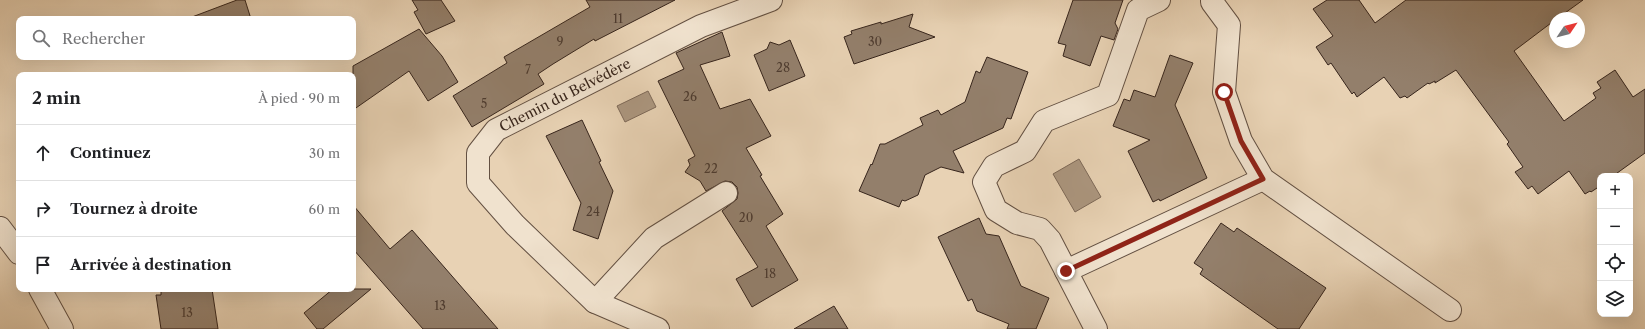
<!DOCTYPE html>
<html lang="fr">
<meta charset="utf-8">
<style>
body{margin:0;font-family:"Libre Caslon Text",serif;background:#f2f2f2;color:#202124}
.controls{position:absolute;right:12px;bottom:12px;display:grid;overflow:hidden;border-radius:8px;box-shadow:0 4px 16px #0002}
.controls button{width:36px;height:36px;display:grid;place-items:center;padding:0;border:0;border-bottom:1px solid #e0e0e0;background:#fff;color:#202124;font:20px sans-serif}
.compass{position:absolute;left:1549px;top:12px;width:36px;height:36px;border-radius:50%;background:#fff;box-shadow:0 4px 16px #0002;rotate:55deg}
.stop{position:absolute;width:12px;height:12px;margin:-9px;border:3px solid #8f2418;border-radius:50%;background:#fff}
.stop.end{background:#8f2418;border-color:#fff;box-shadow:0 1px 4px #0008}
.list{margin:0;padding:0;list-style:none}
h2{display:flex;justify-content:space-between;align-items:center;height:52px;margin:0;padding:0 16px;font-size:17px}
h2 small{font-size:13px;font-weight:400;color:#757577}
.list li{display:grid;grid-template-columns:26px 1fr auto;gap:12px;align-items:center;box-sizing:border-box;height:56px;padding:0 16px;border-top:1px solid #e0e0e0}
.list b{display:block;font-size:15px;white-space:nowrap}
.list em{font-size:13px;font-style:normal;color:#757577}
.icon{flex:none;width:22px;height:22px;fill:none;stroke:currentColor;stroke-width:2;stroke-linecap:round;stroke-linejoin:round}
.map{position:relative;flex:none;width:1645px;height:329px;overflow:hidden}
.search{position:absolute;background:#fff;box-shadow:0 4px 16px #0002;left:16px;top:16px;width:340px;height:44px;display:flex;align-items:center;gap:10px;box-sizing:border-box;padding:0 14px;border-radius:8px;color:#757577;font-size:15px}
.panel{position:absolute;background:#fff;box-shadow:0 4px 16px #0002;left:16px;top:72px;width:340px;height:220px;border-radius:8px}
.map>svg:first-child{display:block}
.water{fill:#ac9780;stroke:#7d6958}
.building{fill:#937f6b;stroke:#37251c}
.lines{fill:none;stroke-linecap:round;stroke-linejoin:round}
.street-casing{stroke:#635042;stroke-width:24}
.street{stroke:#f0e2ce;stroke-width:22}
.route{stroke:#8f2418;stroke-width:5}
.labels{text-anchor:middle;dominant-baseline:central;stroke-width:3;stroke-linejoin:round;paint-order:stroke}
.number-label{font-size:12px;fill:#4e3c30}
.street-label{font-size:14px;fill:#37251c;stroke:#f0e2ce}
</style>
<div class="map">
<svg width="1645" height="329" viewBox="0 0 1645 329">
<rect width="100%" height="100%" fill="#e8d2b4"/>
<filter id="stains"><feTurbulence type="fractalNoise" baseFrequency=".005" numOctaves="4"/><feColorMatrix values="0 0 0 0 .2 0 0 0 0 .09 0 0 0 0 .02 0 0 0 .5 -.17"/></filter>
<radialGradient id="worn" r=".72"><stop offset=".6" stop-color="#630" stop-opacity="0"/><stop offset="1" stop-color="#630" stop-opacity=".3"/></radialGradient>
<path class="water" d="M648,91l8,16 -31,15 -8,-16z
M1079,159l22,38 -26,15 -22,-38z"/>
<path class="building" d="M237,0h8l6,19h-59v-2z
M412,0h29l14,21 -29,13 -12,-22 4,-2z
M586,0h89l-80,41 -1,-2 -41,25 -15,10 6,10 -72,43 -19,-31 54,-33 -3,-6 86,-50z
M1073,0h50l-8,23 3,6 -4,11 -13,-4 -11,30 -27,-10 3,-11 -8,-2z
M1327,0h32l16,23 31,-23h177l-25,18h-3v2l-41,31 50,70 32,-23 -3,-5 8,-5 -4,-6 18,-12 18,27 12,-8v64l-32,23h-13v10l-9,6 -1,-1 -5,3 -16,-23 -31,23 -6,-8 -4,3 -13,-17 8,-5 -16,-23 2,-2 -53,-72 -21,13v-2l-6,3 -1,-1 -21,15 -2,-2 -5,2 -16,-21 -27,20 -3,-5 -2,2 -21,-31 -3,2 -12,-18 17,-11 -20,-27z
M913,14l-4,13 26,10 -81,27 -10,-27 8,-3 -1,-3 30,-9v2z
M419,29l23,27 16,26 -30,19 -19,-30 -56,39v-44z
M722,32l8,24 -30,9 20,44 30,-10 21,37 -25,12 16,27 -2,1 23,38 -17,12 32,54 -46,27 -16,-28 22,-12 -36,-56 15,-12 1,-6 -1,-6 -5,-5 -7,-1 -19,10 -6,-10 -15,-9 5,-7 -2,-5 7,-4 -37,-75 26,-12 -8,-16z
M790,40l15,36 -36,15 -15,-36 13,-6 3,-7 9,3z
M1170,55l23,8 -18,42 32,73 -47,23 -1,-2 -6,3 -25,-51 22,-11 -37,-14 11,-27 6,2 4,-11 21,7z
M987,57l41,15 -17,47 -4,-1 -4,10 -50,23 11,22 -23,-6 -16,8 -7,20 -13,6 -3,-1 -3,7 -40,-16 12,-27 1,1 8,-21h5l38,-19 -3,-7 18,-8 3,5 24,-13 11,-31 4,2z
M582,120l19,41 -2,1 14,29 -15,48 -25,-9 8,-27 -35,-67z
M353,205l37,44 22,-19 86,99h-75l-70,-80z
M979,218l7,16 13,2 22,50 28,12 -13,31h-29l2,-5 -32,-13 -5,-12 -4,2 -30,-64z
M1221,223l13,9 3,-4 89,60 -27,41h-21l-78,-55 3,-5 -9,-6z
M161,289h51l6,40h-57l-5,-34h5z
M333,289h38l-48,40h-6l-13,-16z
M834,306l14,23h-54z"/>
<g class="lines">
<defs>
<g id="street">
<path d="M1212,0v2l17,23 -5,67 17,49 22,38 187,131"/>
<path d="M0,228l19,25"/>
<path d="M1066,271l197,-92"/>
<path d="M40,289l22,40"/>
<path d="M595,302l59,-64 72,-45"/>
<path id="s1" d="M658,329l-63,-27 -80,-77 -37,-42v-30l18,-23 205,-104 70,-26"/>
<path d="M1096,329l-46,-89 -10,-11 -23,-6 -21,-13 -12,-28 10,-16 31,-15 19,-30 64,-26 30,-85 21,-10"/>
</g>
</defs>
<use href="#street" class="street-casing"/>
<use href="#street" class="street"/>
</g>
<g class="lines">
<path class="route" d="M1066,271l197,-92 -22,-38 -17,-49"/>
</g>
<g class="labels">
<g class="number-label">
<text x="618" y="18">11</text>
<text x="560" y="41">9</text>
<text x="875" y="41">30</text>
<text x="783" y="67">28</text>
<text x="528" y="69">7</text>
<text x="690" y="96">26</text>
<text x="484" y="103">5</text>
<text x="711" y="168">22</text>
<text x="593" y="211">24</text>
<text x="746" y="217">20</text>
<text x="770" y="273">18</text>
<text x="440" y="305">13</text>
<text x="187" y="312">13</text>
</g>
<g class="street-label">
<text stroke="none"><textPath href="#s1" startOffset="372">Chemin du Belvédère</textPath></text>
</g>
</g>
<rect width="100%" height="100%" filter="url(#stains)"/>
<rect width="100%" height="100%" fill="url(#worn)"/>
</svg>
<div class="controls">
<button>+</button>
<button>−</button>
<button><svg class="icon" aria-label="locate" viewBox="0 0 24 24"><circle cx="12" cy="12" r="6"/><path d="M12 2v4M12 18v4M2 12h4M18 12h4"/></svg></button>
<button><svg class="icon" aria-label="layers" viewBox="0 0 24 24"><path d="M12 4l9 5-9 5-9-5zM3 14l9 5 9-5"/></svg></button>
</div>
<svg class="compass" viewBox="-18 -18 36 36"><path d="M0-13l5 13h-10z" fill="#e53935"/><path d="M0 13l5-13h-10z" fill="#757577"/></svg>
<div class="stop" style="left:1224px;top:92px"></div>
<div class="stop end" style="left:1066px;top:271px"></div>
<div class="search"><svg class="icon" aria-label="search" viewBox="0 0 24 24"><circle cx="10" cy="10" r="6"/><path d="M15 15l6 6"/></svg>Rechercher</div>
<section class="panel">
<h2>2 min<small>À pied · 90 m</small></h2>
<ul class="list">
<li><svg class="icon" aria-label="ahead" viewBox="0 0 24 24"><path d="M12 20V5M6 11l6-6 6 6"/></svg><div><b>Continuez</b></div><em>30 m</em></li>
<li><svg class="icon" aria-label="right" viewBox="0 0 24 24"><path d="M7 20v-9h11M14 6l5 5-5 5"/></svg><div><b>Tournez à droite</b></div><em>60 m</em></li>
<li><svg class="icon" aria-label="arrive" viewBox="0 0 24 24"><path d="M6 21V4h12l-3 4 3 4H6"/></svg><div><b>Arrivée à destination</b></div></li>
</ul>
</section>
</div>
